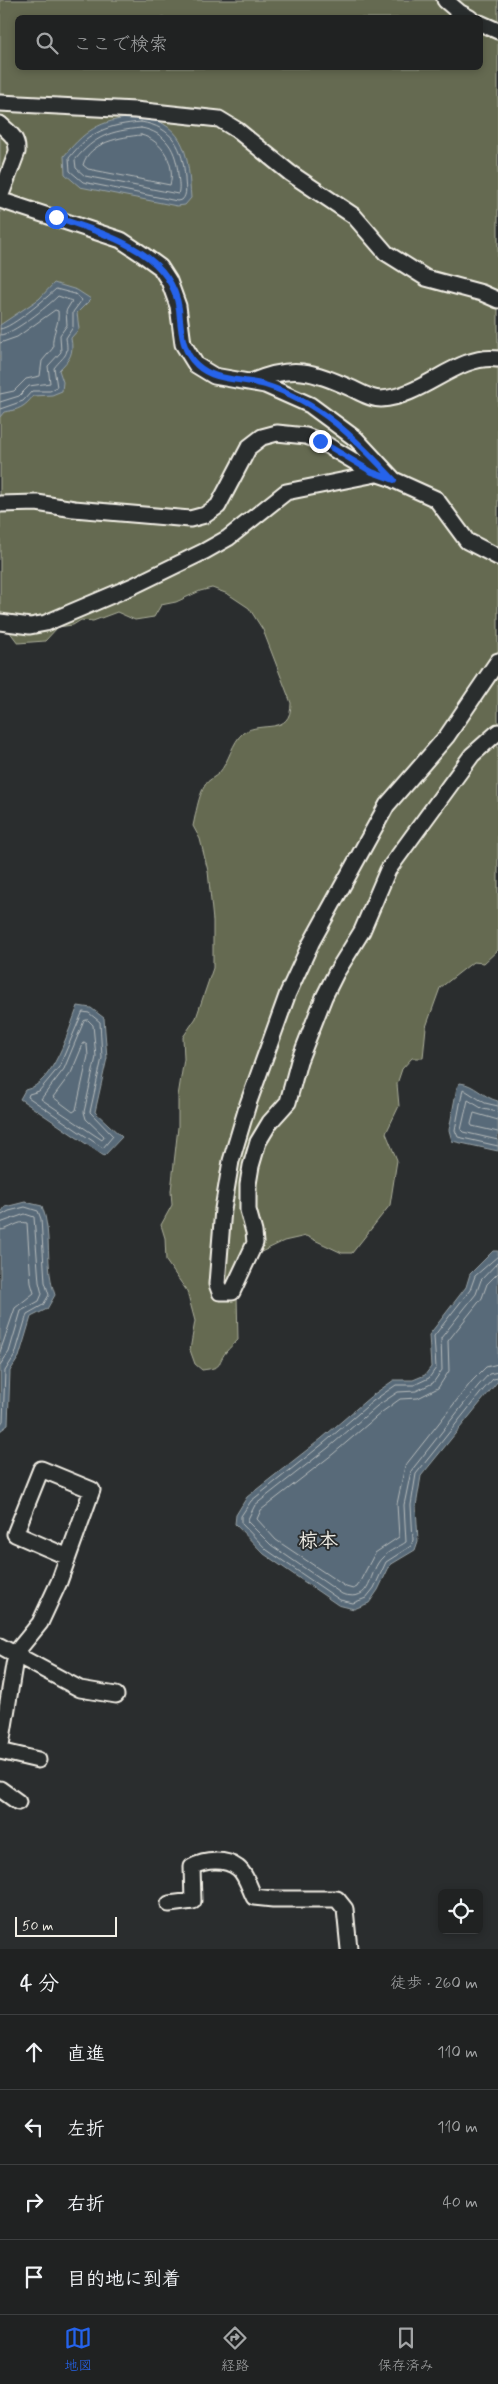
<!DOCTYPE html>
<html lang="ja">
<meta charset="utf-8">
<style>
body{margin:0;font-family:Mynerve,"Klee One",sans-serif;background:#2d2f2f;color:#f1f3f6}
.controls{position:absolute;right:15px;bottom:15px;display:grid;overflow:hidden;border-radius:8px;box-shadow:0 2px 8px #0003}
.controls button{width:45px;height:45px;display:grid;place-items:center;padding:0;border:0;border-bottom:1px solid #3d3f40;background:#202222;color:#f1f3f6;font:25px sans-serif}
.scale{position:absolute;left:15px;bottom:12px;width:102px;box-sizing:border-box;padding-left:5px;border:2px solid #f4f1e8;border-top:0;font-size:14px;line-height:18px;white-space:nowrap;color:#f4f1e8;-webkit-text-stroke:4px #2a2d2e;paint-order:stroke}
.stop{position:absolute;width:15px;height:15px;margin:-11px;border:4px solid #2563eb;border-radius:50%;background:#fff}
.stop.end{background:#2563eb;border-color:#fff;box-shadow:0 1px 5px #0008}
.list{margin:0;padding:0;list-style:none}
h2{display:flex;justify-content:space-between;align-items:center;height:65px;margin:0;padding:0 20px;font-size:21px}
h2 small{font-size:16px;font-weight:400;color:#a2a4a5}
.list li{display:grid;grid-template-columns:32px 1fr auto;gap:15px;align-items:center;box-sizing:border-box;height:75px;padding:0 20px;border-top:1px solid #3d3f40}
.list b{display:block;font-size:19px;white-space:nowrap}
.list em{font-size:16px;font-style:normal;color:#a2a4a5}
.icon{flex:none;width:28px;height:28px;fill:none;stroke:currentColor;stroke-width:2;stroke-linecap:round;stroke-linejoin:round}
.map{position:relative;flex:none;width:498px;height:1949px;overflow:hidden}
.search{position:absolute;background:#202222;box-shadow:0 2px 8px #0003;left:15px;right:15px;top:15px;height:55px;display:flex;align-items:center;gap:12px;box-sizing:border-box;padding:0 18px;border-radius:8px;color:#a2a4a5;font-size:19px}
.sheet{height:365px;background:#202222}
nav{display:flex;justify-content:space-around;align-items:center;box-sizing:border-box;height:70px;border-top:1px solid #3d3f40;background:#202222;font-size:14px;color:#a2a4a5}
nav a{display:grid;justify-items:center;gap:2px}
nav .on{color:#2563eb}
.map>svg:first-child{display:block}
.green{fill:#656b51;stroke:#acae9c;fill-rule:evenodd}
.water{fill:#596b79;stroke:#97a1a5}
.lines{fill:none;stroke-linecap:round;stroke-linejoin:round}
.shore{stroke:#b6bbbc;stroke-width:1}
.minor-casing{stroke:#f4f1e8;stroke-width:19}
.minor{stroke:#2a2d2e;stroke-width:15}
.route{stroke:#2563eb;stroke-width:6}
.labels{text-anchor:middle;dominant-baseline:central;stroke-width:4;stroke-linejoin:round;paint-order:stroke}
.quarter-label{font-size:20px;font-weight:bold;fill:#f4f1e8;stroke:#2a2d2e}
</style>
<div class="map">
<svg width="498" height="1949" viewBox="0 0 498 1949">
<rect width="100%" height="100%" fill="#2a2d2e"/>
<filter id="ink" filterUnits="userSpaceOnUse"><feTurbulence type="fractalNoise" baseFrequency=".02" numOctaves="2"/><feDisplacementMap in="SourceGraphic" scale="10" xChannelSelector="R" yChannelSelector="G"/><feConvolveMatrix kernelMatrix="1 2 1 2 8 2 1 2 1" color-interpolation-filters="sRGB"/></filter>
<g filter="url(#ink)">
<path class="green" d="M0,0h498v950l-14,13 -11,-1 -33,26 -14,39 -3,31h-11l-10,11 -5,15 2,22 -13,27 11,27 -7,45 -38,48h-10l-36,-17 -22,5 -27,13 -20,41 1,45c-4,4 -9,8 -12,12 -11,14 -1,15 -24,18l-7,-6 -5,-14 5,-29 -8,-30 -21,-30 -1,-23 -4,-13 11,-20 -1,-14 7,-64v-31l6,-37 -1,-22 13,-19 17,-50v-47l-5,-50 -8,-32 -7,-13c3,-13 5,-29 12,-41 3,-5 10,-8 14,-12 10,-11 13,-31 24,-40 18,-13 48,4 48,-30l-28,-73 -14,-22 -21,-14 -16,-6 -12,3 -24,11 -15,3 -7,12 -19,3 -18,-8 -24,9 -12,-1 -8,5 -15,2 -13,14 -27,2 -12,-16 -6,-1zM18,18h462v50h-462z"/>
<path class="water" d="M142,116c46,10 46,42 49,82l-6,7 -8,1 -97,-19 -15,-13 -1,-18c25,-30 39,-36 78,-40z
M54,283l23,7 14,9 -14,14 2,16 -8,9c3,16 -1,21 -12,32l4,12 -1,9 -10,4 -19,1c-8,11 -15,14 -29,16l-4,5v-92l39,-26z
M78,1006l13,2 13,10 3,40 -12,54 27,25 -18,19 -84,-57 5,-9c29,-6 43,-59 53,-84z
M460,1083c14,1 24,15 38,18v50l-46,-10 -3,-11 8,-43z
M25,1202l17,4c11,28 2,61 13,89l-8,14 -16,8 -12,40 -9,14 -2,54 -8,6v-217l5,-7z
M493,1251h5v130l-77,95 -5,30 2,35 -3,9 -25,15 -12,25 -9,13 -15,6 -16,-4 -74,-51 -29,-30 1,-9 11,-18 74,-58 49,-42 24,-17h19l12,-5 6,-8 -2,-32 37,-48 4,-13z"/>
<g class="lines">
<path class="shore" d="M141,122c32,5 42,26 44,56 0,8 3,16 -3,22l-5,1 -94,-19 -13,-11 -1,-13c21,-27 39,-33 72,-36z
M141,128c25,4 36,23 37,47 1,7 2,14 0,19l-93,-18 -9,-8 -1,-8c20,-24 35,-29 66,-32z
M141,135c21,5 35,29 29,50l-82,-16 -5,-4c6,-23 38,-28 58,-30z
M0,329c12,-1 46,-31 56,-40l19,5 7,6 -9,12v15l-7,11c3,19 -1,16 -12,30l3,19 -7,4h-18l-9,10 -23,8
M0,335c12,0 48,-29 58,-39l14,5 -6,10 1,14 -7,10 1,17 -13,14 2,17 -21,3 -10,10 -19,6
M0,343l17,-6 38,-27 3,1c2,14 -7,22 -5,37l-11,13 -2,15 -14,3 -12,12 -14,3
M83,1012l6,1 11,9 2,36 -12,54 23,24 -10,12 -75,-51 1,-3 10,-3 20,-24z
M88,1020l5,5 3,32 -12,55 2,7 18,17 -2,4 -61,-41 23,-30 20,-48z
M84,1043l3,2 1,11 -12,54 -3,2 -20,-15 18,-24z
M498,1106l-13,-3 -22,-14 -8,41 3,7 40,9
M498,1112l-15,-3 -15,-9 -7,30 2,2 35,8
M498,1120l-24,-7 -3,11 1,2 26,6
M0,1216l9,-5 16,-4 13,4 3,8 4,63 4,13 -6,10 -16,9 -12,41 -10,16 -2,50 -3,4
M0,1223l25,-9 9,3 5,65 3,12 -3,7 -18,10 -12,41 -9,13
M0,1230c10,0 18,-10 27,-7l4,60 3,10 -19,15 -15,44
M498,1256l-23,20 -5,14 -36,46 2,32 -7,10 -15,7h-18l-23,16 -49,42 -73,58 -10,15v7l26,27 73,50 13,3 13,-5 8,-10 12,-26 25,-16 2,-6 -2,-35 5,-31 67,-84 10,-11 5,-1
M498,1262l-17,18 -5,14 -35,44 1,32 -9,13 -17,8 -18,1 -21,14 -49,42 -73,57 -8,16 24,24 71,49c32,10 25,-23 41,-37 7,-7 16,-10 23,-15l-2,-37 7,-34 67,-85 11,-12 9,-2
M498,1273l-11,11 -5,14 -34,43 1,30 -11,17 -20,10 -18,1 -18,13 -49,42 -72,56 -4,9 19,21 70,47 7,2 4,-2 18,-34 24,-16 -2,-33 8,-38 67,-85 14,-14 12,-3"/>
<defs>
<path id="minor" d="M445,0l14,12 11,6
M480,23l18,8
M0,103l135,7 84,9 18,11 53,43 64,43 32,37 40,25 56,15 16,7
M0,124c10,9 18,14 17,28l-17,45
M0,200l121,40 21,14 18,13 9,14 9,25 5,38 13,21 18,11 51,9 45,20 46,34 38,41 42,19 31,42 31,16
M251,382c43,-18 60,-11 102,7 8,4 18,10 28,10 42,-2 77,-46 117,-40
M0,504l37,-1 37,6 116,10 15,-4 13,-9 31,-59 13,-10 15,-4 29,3 14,5 52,31 21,7
M0,622l30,4 16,-3 87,-37 72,-35 23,-13 58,-46 90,-18
M498,661l-51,75 -60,69 -76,138 -23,50 -40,111 -17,57 -8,48 -6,75 3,8h12l23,-49 -1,-11 -6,-22v-26l3,-18 7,-24 12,-20 18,-20 11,-41 25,-64 12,-24 26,-42 26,-61 84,-115 26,-23
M0,1646l80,43 36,6
M0,1751l14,-86 4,-15 22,-27 19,-41 33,-92 -51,-21 -26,65 53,23
M0,1751l38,9
M0,1789l18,13
M169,1904l24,-3 -1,-34c13,-7 33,-9 46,1 7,5 12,21 16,29l19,2h64l8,10 4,40"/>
</defs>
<use href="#minor" class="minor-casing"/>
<use href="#minor" class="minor"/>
</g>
</g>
<g class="lines" filter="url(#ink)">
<path class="route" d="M56,217c47,17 115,33 123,92 2,19 2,42 18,56 18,17 45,13 68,20 55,17 91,54 129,95l-22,-8 -52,-31"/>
</g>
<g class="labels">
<g class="quarter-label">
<text x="318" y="1541">椋本</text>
</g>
</g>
</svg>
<div class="controls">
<button><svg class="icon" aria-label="locate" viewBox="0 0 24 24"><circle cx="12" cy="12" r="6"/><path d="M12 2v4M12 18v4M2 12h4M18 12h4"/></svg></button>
</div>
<div class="scale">50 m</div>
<div class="stop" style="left:56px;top:217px"></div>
<div class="stop end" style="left:320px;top:441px"></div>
<div class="search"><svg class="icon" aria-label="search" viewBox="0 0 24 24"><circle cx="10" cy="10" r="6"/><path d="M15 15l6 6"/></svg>ここで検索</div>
</div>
<section class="sheet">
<h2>4 分<small>徒歩 · 260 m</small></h2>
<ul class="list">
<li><svg class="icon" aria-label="ahead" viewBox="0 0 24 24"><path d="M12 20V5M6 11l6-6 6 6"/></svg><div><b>直進</b></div><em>110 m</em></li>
<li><svg class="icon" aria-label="left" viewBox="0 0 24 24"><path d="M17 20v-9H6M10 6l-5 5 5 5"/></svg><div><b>左折</b></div><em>110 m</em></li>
<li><svg class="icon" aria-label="right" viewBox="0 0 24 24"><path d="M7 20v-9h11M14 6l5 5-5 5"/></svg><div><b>右折</b></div><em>40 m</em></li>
<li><svg class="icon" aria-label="arrive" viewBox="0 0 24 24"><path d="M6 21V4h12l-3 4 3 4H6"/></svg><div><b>目的地に到着</b></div></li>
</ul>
</section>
<nav>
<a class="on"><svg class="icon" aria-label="map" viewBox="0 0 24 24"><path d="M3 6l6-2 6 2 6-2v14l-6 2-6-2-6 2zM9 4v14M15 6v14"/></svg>地図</a>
<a><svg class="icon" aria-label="directions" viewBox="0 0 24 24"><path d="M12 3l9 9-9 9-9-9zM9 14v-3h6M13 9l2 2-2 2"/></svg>経路</a>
<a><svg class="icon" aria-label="saved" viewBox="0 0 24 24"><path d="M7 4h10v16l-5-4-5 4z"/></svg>保存済み</a>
</nav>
